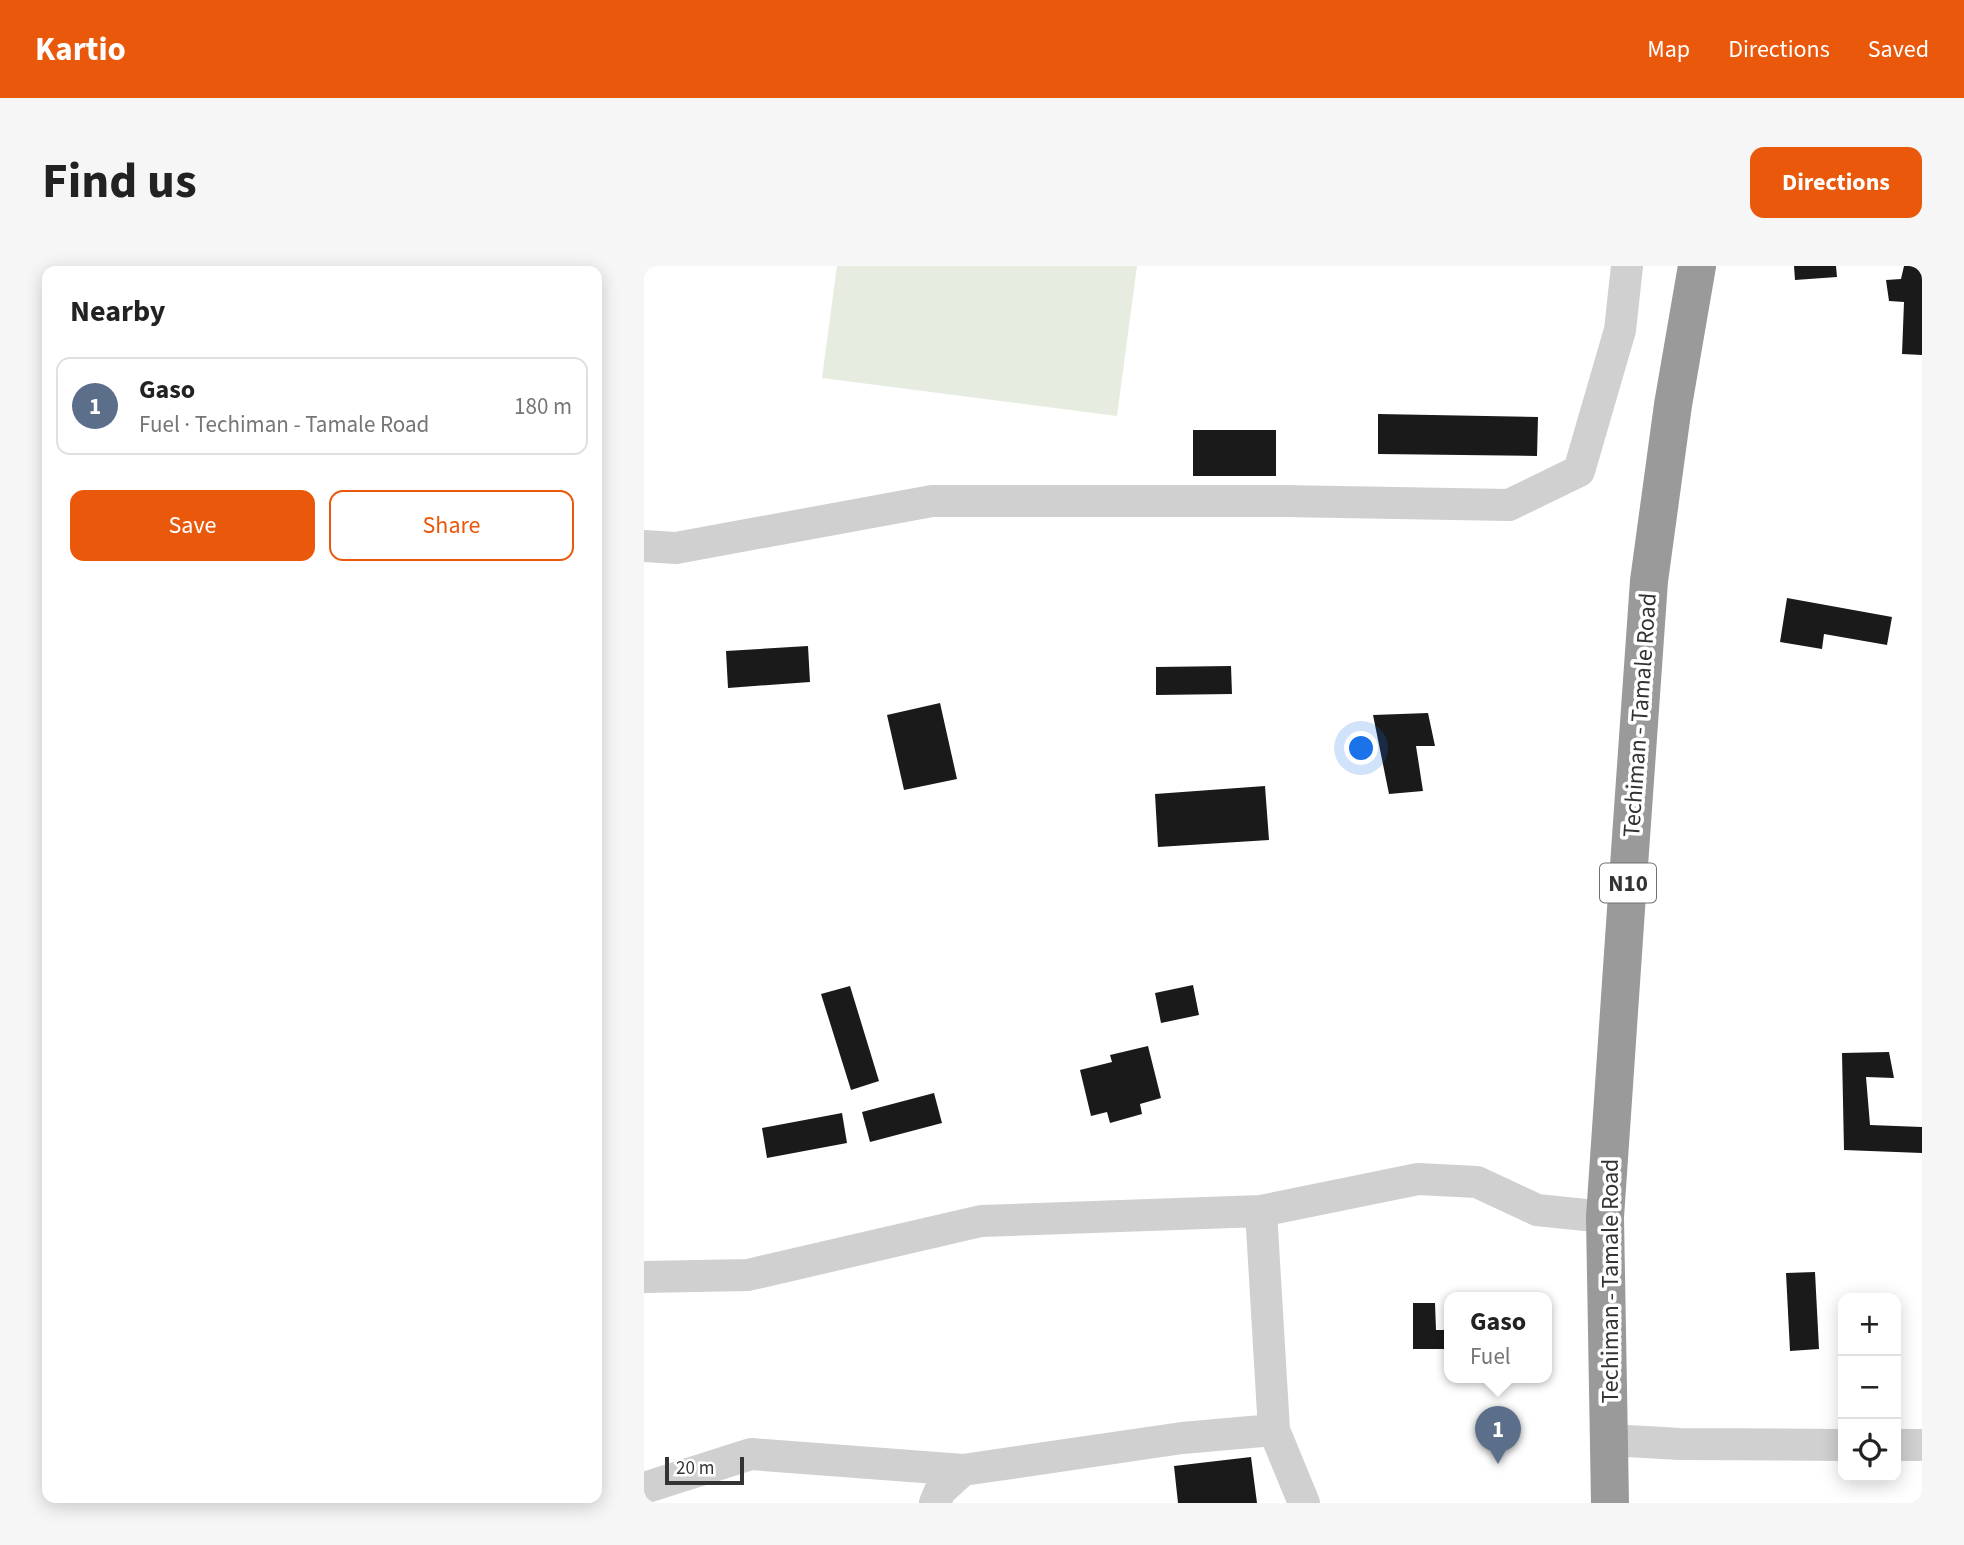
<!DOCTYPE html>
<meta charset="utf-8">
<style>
body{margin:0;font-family:"Source Sans 3",sans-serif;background:#f6f6f6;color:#222}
.controls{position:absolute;right:21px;bottom:21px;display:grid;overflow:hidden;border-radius:14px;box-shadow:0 4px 18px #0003}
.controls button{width:63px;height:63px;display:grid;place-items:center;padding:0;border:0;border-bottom:2px solid #e0e0e0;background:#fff;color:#222;font:35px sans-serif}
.scale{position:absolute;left:21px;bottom:18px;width:79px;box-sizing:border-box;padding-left:7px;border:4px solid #333;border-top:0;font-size:19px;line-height:24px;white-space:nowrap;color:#333;-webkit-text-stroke:5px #fff;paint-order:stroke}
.you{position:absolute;left:718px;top:483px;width:24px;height:24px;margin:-18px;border:5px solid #fff;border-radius:50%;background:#1a73e8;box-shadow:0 0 0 10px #1a73e833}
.badge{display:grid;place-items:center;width:46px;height:46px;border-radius:50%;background:#ea580c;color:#fff;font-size:23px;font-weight:700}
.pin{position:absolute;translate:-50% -58px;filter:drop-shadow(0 2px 4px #0008)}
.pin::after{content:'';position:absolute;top:37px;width:24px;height:21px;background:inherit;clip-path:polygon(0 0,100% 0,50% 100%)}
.popup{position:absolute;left:800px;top:1026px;width:108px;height:91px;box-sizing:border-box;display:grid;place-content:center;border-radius:14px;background:#fff;filter:drop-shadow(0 2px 5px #0005);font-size:23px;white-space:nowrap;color:#767676}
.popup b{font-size:26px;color:#222}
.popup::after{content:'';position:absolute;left:50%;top:100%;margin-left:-14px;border:14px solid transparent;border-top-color:#fff}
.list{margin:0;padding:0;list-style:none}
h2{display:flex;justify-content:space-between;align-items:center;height:91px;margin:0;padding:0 28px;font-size:30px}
h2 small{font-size:23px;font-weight:400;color:#767676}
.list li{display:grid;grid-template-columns:46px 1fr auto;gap:21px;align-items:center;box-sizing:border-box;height:98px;margin:0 14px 14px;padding:0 14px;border:2px solid #e0e0e0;border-radius:14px}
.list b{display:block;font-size:26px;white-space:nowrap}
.list p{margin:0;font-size:23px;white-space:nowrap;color:#767676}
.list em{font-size:23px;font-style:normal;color:#767676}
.actions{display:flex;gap:14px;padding:21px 28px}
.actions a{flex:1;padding:16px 0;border:2px solid #ea580c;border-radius:14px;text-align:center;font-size:24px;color:#ea580c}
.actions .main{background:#ea580c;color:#fff}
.icon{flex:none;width:38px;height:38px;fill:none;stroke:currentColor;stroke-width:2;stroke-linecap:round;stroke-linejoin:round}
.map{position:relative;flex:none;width:1278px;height:1237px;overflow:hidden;border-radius:14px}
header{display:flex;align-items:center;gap:42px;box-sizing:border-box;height:98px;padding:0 35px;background:#ea580c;color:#fff}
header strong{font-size:33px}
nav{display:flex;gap:38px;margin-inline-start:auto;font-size:24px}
.intro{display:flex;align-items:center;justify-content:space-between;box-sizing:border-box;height:168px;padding:0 42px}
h1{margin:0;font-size:49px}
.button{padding:18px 32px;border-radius:14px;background:#ea580c;color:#fff;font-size:24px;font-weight:700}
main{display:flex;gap:42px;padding:0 42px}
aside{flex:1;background:#fff;border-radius:14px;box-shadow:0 4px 18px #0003}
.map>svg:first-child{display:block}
.green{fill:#e6ecdf}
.building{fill:#1a1a1a}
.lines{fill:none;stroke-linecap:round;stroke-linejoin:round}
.street{stroke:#d0d0d0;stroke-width:32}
.highway{stroke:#9a9a9a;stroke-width:38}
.labels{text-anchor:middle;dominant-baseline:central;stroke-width:7;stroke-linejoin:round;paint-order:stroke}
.shield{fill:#fff;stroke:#707070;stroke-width:2}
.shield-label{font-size:23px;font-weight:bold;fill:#333}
.street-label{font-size:24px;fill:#333;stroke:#fff}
</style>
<header>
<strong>Kartio</strong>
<nav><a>Map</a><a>Directions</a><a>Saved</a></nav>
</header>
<div class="intro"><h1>Find us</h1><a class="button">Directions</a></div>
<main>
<aside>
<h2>Nearby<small></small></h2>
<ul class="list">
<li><span class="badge" style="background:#5c6f8a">1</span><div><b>Gaso</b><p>Fuel · Techiman - Tamale Road</p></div><em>180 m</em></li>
</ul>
<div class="actions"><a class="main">Save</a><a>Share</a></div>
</aside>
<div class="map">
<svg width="1278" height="1237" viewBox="0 0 1278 1237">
<rect width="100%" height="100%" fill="#fff"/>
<path class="green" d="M193,0h300l-20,150 -295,-38z"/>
<path class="building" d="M1150,0h42l1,11 -42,3z
M1260,0h18v89l-20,-1 2,-52 -15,-1 -3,-21 15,-1z
M734,148l160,3 -1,39 -159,-2z
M549,164h83v46h-83z
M1143,332l105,19 -5,28 -63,-11 -2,15 -42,-7z
M164,380l2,36 -82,6 -2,-37z
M587,400l1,28 -76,1v-28z
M296,437l17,76 -53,11 -17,-75z
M784,447l7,33h-19l7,45 -34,3 -16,-79z
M621,520l4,54 -111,7 -3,-53z
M549,719l6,30 -38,8 -6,-30z
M206,720l29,95 -28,9 -30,-96z
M504,780l13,52 -21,6 2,10 -32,9 -3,-11 -16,4 -11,-46 32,-8 -2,-7z
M1245,786l5,26 -28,-1 4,48 52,2v26l-78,-3 -2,-97z
M290,827l8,30 -72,19 -8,-30z
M198,847l5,30 -80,15 -5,-30z
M1171,1006l4,77 -29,2 -4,-78z
M769,1037h22l1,27h9v19h-32z
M607,1191l6,46h-79l-4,-37z"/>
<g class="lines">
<path class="street" d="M0,280l32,2 256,-47h351l226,4 70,-34 41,-141 7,-64
M617,945l13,219 30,73
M0,1011l104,-2 233,-54 280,-10 157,-32 59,3 60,28 68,7
M966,1174l70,4 163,1
M1252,1179h26
M0,1222l107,-34 212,16 219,-32 92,-8
M291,1237l5,-12 23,-21"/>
<path class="highway" d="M966,1237l-5,-286 23,-337 21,-299 24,-176 24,-139"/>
</g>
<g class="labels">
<rect class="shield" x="956" y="597.5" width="56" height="39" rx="5"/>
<g class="shield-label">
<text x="984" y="617">N10</text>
</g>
<g class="street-label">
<text transform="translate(996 449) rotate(-86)">Techiman - Tamale Road</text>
<text transform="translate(966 1015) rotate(-90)">Techiman - Tamale Road</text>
</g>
</g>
</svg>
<div class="controls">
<button>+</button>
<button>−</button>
<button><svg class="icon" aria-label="locate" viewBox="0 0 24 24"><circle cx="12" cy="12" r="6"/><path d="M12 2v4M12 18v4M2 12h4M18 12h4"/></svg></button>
</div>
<div class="scale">20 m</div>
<div class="you"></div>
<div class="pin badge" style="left:854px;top:1198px;background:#5c6f8a">1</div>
<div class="popup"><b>Gaso</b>Fuel</div>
</div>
</main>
